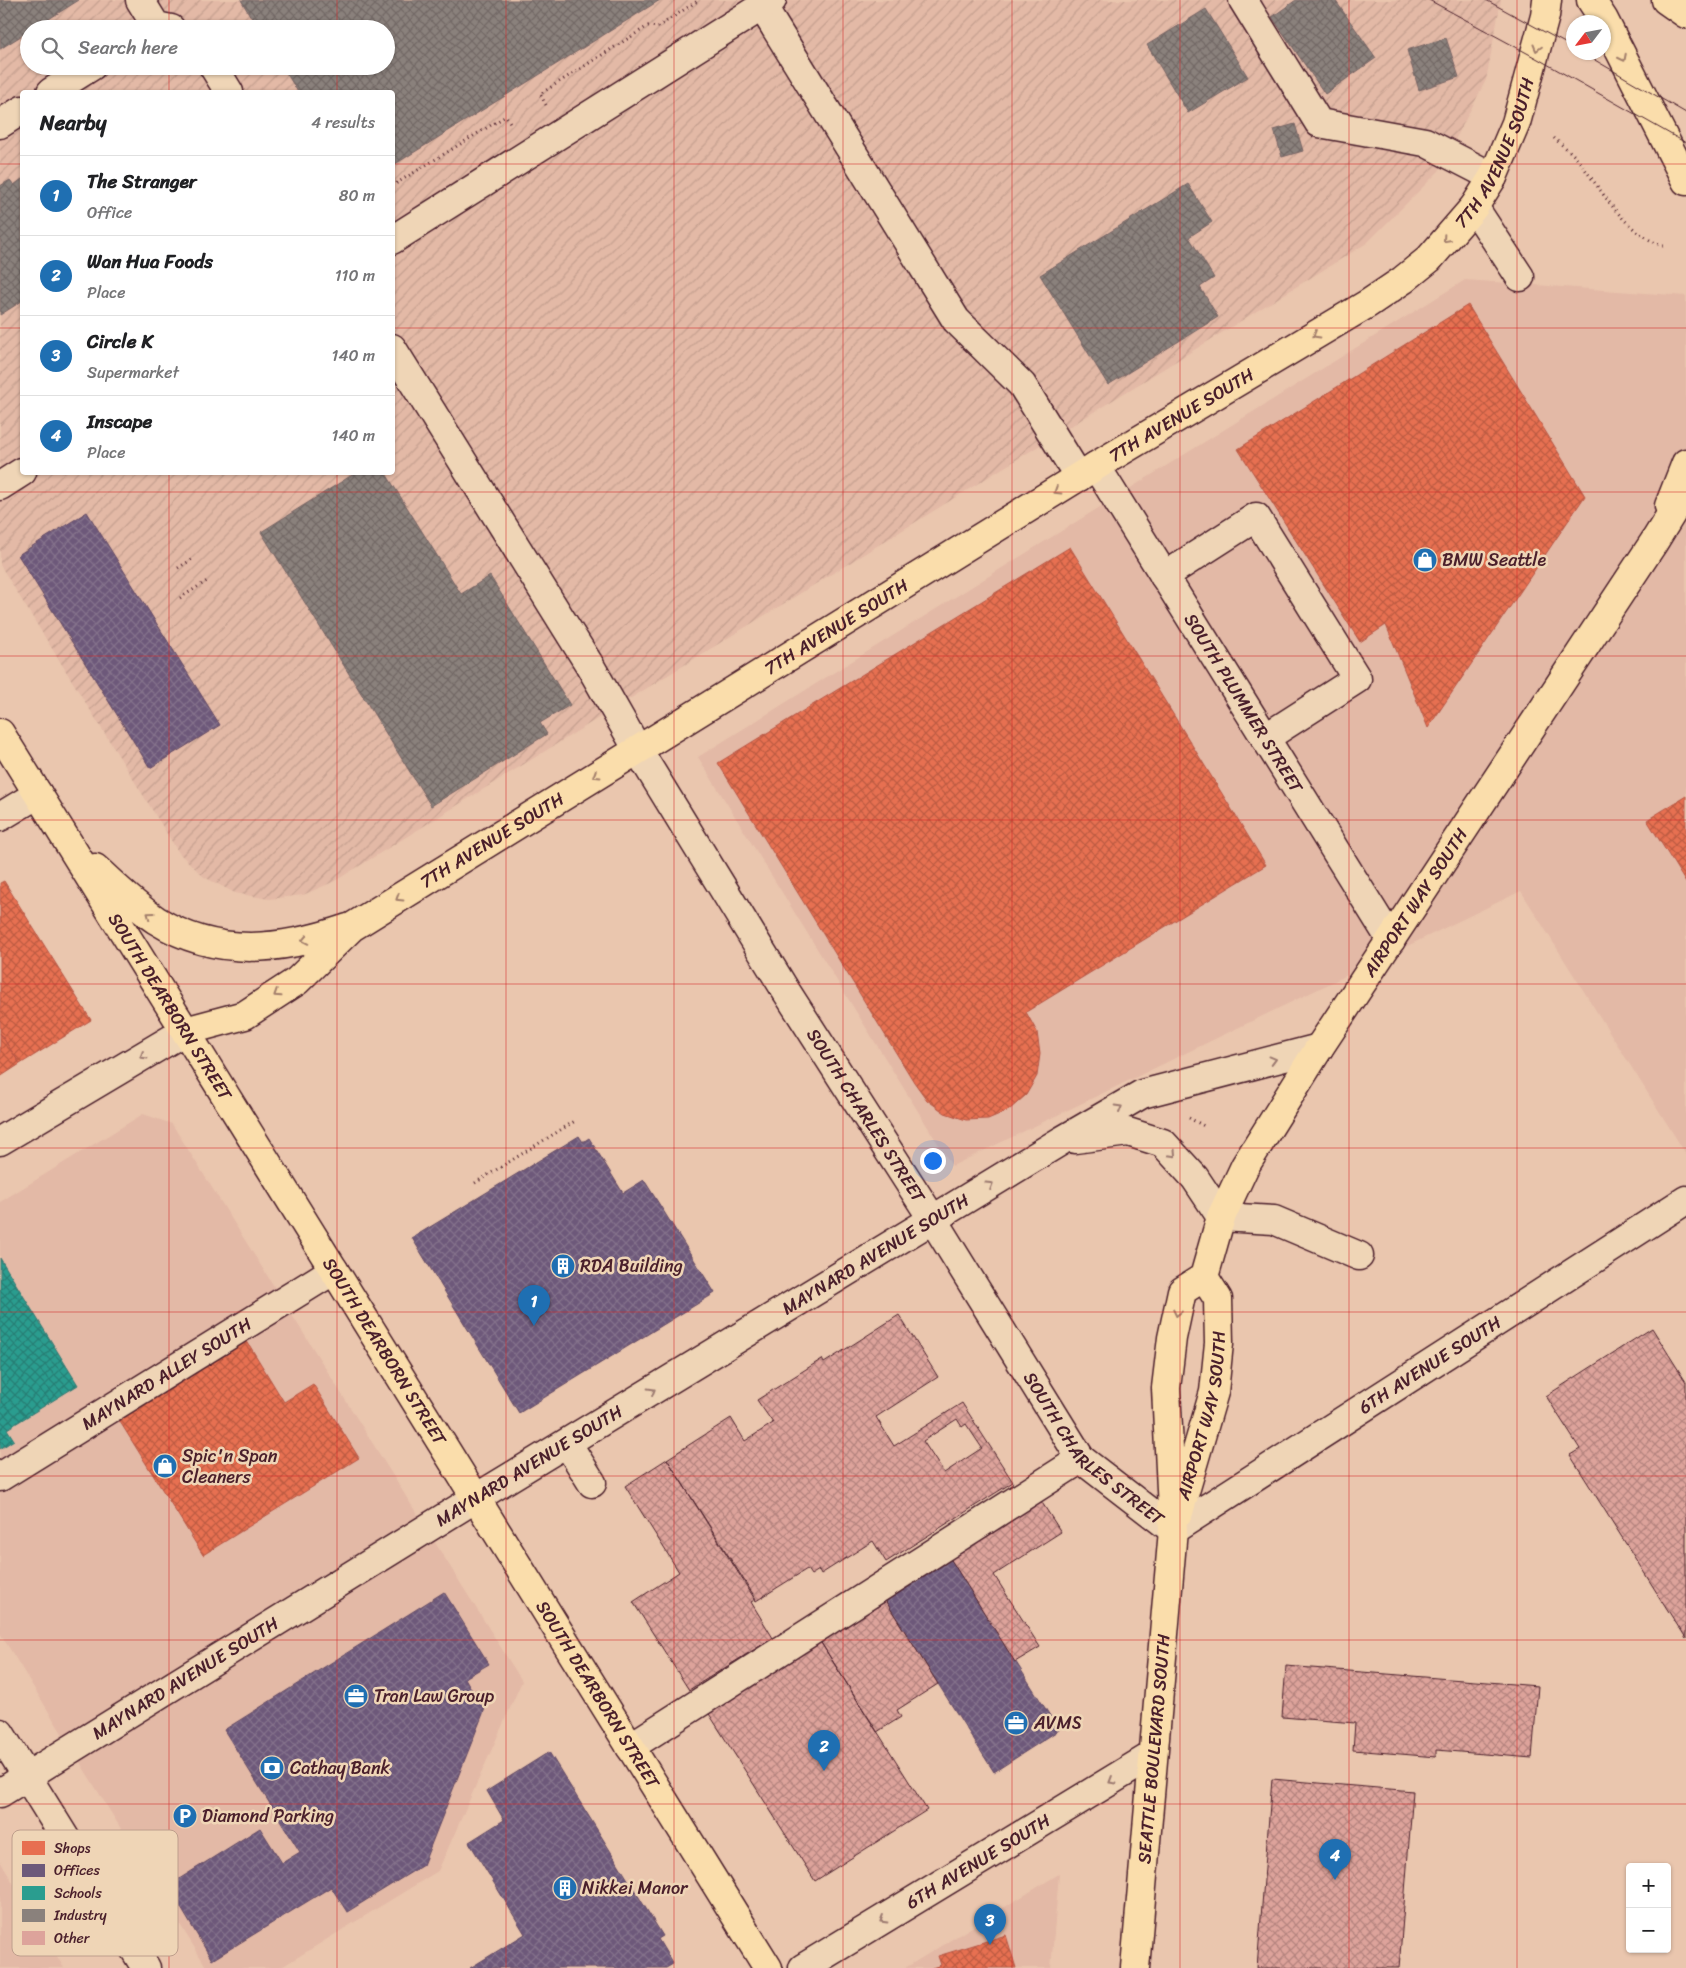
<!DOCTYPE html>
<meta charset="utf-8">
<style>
body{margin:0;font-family:Sriracha,sans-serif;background:#f6f6f6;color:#202124}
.controls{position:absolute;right:15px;bottom:15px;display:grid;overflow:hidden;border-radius:5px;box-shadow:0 1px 4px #0004}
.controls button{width:45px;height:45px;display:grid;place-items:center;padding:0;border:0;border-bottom:1px solid #e0e0e0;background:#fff;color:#202124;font:25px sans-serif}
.compass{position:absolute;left:1566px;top:15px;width:45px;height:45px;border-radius:50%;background:#fff;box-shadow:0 1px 4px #0004;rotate:238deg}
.you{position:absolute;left:932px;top:1160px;width:18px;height:18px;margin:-12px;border:4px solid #fff;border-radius:50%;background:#1a73e8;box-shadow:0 0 0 8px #1a73e833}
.badge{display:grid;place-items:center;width:32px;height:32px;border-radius:50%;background:#1f6fb2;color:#fff;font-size:16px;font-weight:700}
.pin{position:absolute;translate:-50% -41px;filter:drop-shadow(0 1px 2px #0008)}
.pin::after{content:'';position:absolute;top:26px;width:18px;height:15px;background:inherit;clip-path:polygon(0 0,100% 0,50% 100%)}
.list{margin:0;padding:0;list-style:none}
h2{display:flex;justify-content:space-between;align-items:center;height:65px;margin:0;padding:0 20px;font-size:21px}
h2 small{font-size:16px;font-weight:400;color:#757577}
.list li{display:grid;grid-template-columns:32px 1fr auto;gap:15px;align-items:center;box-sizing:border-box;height:80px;padding:0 20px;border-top:1px solid #e0e0e0}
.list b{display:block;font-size:19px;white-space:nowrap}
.list p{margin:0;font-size:16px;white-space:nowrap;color:#757577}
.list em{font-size:16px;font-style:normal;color:#757577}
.icon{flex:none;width:28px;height:28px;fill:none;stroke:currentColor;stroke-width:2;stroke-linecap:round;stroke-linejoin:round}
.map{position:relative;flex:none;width:1686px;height:1968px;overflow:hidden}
.search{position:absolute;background:#fff;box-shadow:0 1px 4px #0004;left:20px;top:20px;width:375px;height:55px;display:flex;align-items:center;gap:12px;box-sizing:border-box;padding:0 18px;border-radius:28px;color:#757577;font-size:19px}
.panel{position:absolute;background:#fff;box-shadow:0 1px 4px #0004;left:20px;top:90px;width:375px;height:385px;border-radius:5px}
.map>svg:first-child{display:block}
.built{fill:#e3b9a6}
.industrial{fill:url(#industrial-furrows);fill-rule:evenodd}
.shops{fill:url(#shops-cross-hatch);stroke:#b85746}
.offices{fill:url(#offices-cross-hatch);stroke:#624862}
.schools{fill:url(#schools-cross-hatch);stroke:#347771}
.industry{fill:url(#industry-cross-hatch);stroke:#776464}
.building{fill:url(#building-cross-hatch);stroke:#4a1f2b;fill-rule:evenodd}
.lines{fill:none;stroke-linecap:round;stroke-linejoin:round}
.minor-casing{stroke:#4a1f2b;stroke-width:31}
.major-casing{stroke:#4a1f2b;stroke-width:31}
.highway-casing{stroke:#4a1f2b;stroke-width:31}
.path{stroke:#4a1f2b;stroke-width:3;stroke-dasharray:1 4;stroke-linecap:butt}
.minor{stroke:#efd5b6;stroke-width:28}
.major{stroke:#faddab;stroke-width:28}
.highway{stroke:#faddab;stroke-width:28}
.tram{stroke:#4a1f2b;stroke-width:1}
.oneway{stroke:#a27e6b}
.oneway2{stroke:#9c7a70}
.grid{fill:none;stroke:#d62828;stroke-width:1;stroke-opacity:0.55}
.labels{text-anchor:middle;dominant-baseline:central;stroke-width:5;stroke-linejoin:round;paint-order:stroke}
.street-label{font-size:18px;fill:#4a1f2b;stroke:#efd5b6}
.poi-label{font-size:18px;fill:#4a1f2b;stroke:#efd5b6;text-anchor:start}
.key{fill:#efd5b6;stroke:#be9e8c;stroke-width:1}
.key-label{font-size:14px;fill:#4a1f2b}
</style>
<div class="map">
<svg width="1686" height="1968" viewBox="0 0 1686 1968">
<defs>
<pattern id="industrial-furrows" width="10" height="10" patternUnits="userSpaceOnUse" patternTransform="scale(1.25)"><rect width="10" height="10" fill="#e3b9a6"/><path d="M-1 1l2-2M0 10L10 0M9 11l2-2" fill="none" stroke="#c49f8f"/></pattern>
<pattern id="shops-cross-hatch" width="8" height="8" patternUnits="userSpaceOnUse" patternTransform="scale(1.25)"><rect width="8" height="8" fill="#e76f51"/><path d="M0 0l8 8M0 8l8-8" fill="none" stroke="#bd5b43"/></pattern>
<pattern id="offices-cross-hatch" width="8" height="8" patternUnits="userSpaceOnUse" patternTransform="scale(1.25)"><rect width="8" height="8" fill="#6d597a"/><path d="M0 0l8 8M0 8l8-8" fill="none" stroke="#84728b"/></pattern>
<pattern id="schools-cross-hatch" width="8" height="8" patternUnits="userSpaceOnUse" patternTransform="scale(1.25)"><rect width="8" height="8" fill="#2a9d8f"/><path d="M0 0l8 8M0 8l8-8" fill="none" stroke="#267f75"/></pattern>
<pattern id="industry-cross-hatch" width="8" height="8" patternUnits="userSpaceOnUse" patternTransform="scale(1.25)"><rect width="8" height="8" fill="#8a817c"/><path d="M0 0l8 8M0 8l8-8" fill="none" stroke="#736966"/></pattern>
<pattern id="building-cross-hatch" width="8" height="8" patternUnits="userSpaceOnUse" patternTransform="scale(1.25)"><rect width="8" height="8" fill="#dda39b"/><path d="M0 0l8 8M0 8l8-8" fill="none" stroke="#b5847f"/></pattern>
</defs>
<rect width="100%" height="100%" fill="#eac6ae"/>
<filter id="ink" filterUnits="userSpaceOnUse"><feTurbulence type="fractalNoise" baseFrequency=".02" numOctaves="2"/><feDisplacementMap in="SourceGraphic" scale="10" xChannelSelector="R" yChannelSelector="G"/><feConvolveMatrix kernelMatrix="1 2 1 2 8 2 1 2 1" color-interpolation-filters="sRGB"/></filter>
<g filter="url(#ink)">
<path class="built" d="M1465,280l221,16v858l-165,-263 -569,275 -254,-409z
M143,1114l29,10 350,557 -84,190 -158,97h-73l-207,-335v-431z
M0,1861l64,107h1h-65z
M1059,1874l-8,94h-146z"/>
<path class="industrial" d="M0,0h1501l-15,80 -47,91 -72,72 -1032,638 -32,14 -34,4 -34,-6 -31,-16 -25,-24 -179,-288zM29,29h357v37h-357zM22,92h370v380h-370z"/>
<path class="shops" d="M1468,305l117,191 -157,232 -42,-103 -26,17 -122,-193z
M1070,547l196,318 -240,147 11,20 3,22 -3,22 -11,19 -17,15 -21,9 -22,1 -21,-7 -18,-13 -13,-18 -196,-319z
M1686,796v87l-39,-63z
M4,881l87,139 -71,44 -20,-31v-150z
M0,1033l20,31 -20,13z
M245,1338l39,64 29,-18 46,74 -156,97 -86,-138z
M1006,1935l10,33h-84l9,-3 -3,-9z"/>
<path class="offices" d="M87,512l133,213 -70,43 -132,-213z
M579,1136l4,6 6,-4 34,55 21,-13 71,113 -196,120 -107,-175z
M948,1555l111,175 -65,42 -111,-175z
M444,1592l45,72 -24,14 8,14 3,-2 14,6 -67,169 -76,47 -16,-25 -119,73 -44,-74 92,-58 22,35 18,-11 -76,-122z
M549,1752l114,184 -5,3 15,25 -7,4h-196l55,-34 -56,-92 35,-22 -17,-29z"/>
<path class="schools" d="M0,1258l78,127 -71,44 7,11 -14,9z"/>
<path class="industry" d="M0,0h79l-46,29h-4v2l-29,18z
M241,0h419l-268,166v-74h-94l-16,-26h104v-37h-128z
M1296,0h39l41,58 -51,36 -53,-77z
M1206,9l42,68 -60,36 -41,-68z
M1446,38l13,39 -40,13 -12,-40z
M1295,124l8,27 -21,6 -8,-27z
M22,179v122l-22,14v-129l10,-6 4,5z
M1188,184l24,38 -23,15 25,41 -14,9 18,30 -110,68 -68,-110z
M385,472l76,122 29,-18 80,129 -30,18 7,11 -116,72 -170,-274 96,-60z"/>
<path class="building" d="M899,1315l39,62 -62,40 18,29 68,-43 51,79 -127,80 -13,-21 -52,33 -2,-4 -8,5 -4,-6 -51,32 -89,-142 64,-41 14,23 28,-18 -16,-23 65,-41 2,4zM957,1419l5,8 4,-3 16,24 -38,25 -21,-32z
M1652,1328l34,54v257l-116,-184 10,-6 -34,-53z
M667,1459l89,140 -5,3 22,36 -84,52 -56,-88 46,-30 -54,-86z
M1039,1498l22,34 -67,43 46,72 -25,15 -67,-107z
M883,1597l55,87 -41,26 4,7 -24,15 -59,-94z
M818,1638l109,172 -112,71 -109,-172z
M1286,1666l252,20 -6,72 -96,-8v7l-83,-7 2,-27 -73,-6z
M1272,1779l141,12 -14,177h-142z"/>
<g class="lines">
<defs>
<g id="minor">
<path d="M140,0l16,26 15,3"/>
<path d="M1243,0l76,123 106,19 68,35"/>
<path d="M762,6l194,314 66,65 57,92"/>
<path d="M213,66l16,26"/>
<path d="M51,92l41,-26"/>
<path d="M0,124l22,-14"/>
<path d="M1474,207l46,70"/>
<path d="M392,240l380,-240"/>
<path id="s1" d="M392,348l197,316 49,86 148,241 147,229 148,239 92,71 513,-330"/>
<path id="s2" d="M1096,466l295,474"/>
<path d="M0,486l22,-14"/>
<path d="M1164,576l92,-59 101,162 -92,59"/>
<path d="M0,817l38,-23"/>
<path d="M1075,1139l53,-7 35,11 32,35 26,39 53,3 85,36"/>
<path d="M0,1141l185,-110"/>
<path d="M567,1443l25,40"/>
<path id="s3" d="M0,1477l334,-207"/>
<path d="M0,1733l146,235"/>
<path d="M630,1747l451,-288"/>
<path id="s4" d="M0,1793l476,-295 585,-357 81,-47 177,-46"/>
<path id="s5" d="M803,1968l350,-213"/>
</g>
<g id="major">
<path d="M1591,0l13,20 82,161"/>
<path d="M1669,506l17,-43"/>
<path id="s6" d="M0,733l768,1235"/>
<path d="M95,868c20,18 39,37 61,52 62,39 127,30 192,8"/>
<path id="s7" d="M185,1031l60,-16 52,-34 55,-54 744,-461 273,-163 34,-23 26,-21 45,-52 19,-30 23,-54 29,-107 2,-16"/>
<path id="s8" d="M1179,1512l35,-120 5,-49 -1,-44 -14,-22"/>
<path id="s9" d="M1135,1968l38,-438 -7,-142 6,-50 10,-47 22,-14 17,-60 24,-51 74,-118 335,-506 32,-52"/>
</g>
<path id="highway" d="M1666,0l20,14"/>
</defs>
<use href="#minor" class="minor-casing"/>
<use href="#major" class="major-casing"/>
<use href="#highway" class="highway-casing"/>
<path class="path" d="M546,105l-6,-11 108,-68 10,1 41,-27
M1554,138c7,7 17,13 23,21 27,33 46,74 89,88
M392,186l114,-70 5,8
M178,568l16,-10
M180,598l27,-17
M1189,1118l17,9
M475,1183l100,-62"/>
<use href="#minor" class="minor"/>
<use href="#major" class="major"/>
<use href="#highway" class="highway"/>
<path class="tram" d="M1429,0l109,59 148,84
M1486,0l88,48
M1581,52l105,61"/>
</g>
<defs><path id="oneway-chevron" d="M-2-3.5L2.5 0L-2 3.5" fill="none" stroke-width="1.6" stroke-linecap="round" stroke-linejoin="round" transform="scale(1.25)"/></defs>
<g class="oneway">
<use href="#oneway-chevron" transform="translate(1537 48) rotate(105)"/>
<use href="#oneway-chevron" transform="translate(1623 58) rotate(63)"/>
<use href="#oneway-chevron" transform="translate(1446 239) rotate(131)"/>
<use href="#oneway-chevron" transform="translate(1316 335) rotate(149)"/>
<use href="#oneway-chevron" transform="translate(1057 491) rotate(148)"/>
<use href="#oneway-chevron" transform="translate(596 775) rotate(148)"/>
<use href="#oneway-chevron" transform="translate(399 898) rotate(148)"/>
<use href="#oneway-chevron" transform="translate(150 915) rotate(-144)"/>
<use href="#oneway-chevron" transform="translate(305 940) rotate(169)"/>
<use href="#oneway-chevron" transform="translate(277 994) rotate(147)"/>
<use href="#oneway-chevron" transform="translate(1177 1313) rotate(102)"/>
</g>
<g class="oneway2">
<use href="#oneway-chevron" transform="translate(143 1056) rotate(149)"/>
<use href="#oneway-chevron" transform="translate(1273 1060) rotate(-15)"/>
<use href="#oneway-chevron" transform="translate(1119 1108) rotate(-30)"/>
<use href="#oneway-chevron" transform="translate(1173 1154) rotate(47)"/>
<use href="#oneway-chevron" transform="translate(990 1185) rotate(-32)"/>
<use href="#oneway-chevron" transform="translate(652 1391) rotate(-31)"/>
<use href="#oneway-chevron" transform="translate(1112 1781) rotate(149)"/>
<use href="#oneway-chevron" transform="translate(883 1920) rotate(149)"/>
</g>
</g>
<path class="grid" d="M169,0v29M337,0v29M506,0v1968M674,0v1968M843,0v1968M1012,0v1968M1180,0v1968M1349,0v1968M1517,0v1968M169,66v26M337,66v26M0,164h22M392,164h1294M0,328h22M392,328h1294M169,472v1496M337,472v1496M0,492h1686M0,656h1686M0,820h1686M0,984h1686M0,1148h1686M0,1312h1686M0,1476h1686M0,1640h1686M0,1804h1686"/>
<defs>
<symbol id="shop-disc" viewBox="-11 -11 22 22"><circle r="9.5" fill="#1f6fb2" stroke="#efd5b6"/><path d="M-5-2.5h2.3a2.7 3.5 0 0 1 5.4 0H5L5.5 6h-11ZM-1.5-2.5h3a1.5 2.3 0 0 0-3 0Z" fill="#fff"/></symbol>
<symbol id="building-disc" viewBox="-11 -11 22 22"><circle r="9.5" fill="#1f6fb2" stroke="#efd5b6"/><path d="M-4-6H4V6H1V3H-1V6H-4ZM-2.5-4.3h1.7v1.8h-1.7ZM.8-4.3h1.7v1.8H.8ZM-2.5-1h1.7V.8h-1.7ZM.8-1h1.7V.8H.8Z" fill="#fff"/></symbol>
<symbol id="office-disc" viewBox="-11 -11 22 22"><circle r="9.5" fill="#1f6fb2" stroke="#efd5b6"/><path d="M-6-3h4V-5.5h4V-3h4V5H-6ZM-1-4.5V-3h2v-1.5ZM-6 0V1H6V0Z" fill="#fff"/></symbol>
<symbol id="bank-disc" viewBox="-11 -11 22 22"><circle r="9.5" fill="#1f6fb2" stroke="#efd5b6"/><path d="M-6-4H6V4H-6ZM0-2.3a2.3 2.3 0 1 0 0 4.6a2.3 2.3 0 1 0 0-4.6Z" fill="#fff"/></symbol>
<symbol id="parking-disc" viewBox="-11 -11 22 22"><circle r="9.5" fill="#1f6fb2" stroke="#efd5b6"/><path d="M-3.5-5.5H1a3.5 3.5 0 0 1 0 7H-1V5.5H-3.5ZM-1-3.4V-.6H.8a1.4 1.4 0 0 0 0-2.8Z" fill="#fff"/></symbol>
</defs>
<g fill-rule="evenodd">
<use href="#shop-disc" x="1411" y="546" width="28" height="28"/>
<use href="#building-disc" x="549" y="1252" width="28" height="28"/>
<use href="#shop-disc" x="151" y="1452" width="28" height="28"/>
<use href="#office-disc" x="342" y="1682" width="28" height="28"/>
<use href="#office-disc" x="1002" y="1709" width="28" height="28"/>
<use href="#bank-disc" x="258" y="1754" width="28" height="28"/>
<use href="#parking-disc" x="171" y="1802" width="28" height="28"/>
<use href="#building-disc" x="551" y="1874" width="28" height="28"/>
</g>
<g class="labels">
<g class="street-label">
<text stroke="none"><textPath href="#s7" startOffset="1596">7TH AVENUE SOUTH</textPath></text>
<text stroke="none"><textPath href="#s7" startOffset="1176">7TH AVENUE SOUTH</textPath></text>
<text stroke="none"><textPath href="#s7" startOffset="771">7TH AVENUE SOUTH</textPath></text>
<text stroke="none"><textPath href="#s2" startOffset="279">SOUTH PLUMMER STREET</textPath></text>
<text stroke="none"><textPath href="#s7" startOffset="366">7TH AVENUE SOUTH</textPath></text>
<text stroke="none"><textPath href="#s9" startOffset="1139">AIRPORT WAY SOUTH</textPath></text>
<text stroke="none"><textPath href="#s6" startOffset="322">SOUTH DEARBORN STREET</textPath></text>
<text stroke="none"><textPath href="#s1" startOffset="902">SOUTH CHARLES STREET</textPath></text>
<text stroke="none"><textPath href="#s4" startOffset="1028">MAYNARD AVENUE SOUTH</textPath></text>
<text stroke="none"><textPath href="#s6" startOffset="728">SOUTH DEARBORN STREET</textPath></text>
<text stroke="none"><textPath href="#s1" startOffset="1729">6TH AVENUE SOUTH</textPath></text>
<text stroke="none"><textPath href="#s3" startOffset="196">MAYNARD ALLEY SOUTH</textPath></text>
<text stroke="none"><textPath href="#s8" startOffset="100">AIRPORT WAY SOUTH</textPath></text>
<text stroke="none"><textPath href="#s1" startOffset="1308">SOUTH CHARLES STREET</textPath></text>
<text stroke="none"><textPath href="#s4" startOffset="622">MAYNARD AVENUE SOUTH</textPath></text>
<text stroke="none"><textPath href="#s4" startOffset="218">MAYNARD AVENUE SOUTH</textPath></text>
<text stroke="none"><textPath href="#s6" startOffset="1132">SOUTH DEARBORN STREET</textPath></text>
<text stroke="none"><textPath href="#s9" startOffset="220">SEATTLE BOULEVARD SOUTH</textPath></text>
<text stroke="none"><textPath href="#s5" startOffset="205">6TH AVENUE SOUTH</textPath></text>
</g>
<g class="poi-label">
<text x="1442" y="560">BMW Seattle</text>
<text x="580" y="1266">RDA Building</text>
<text x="182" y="1456">Spic'n Span<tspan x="182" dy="21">Cleaners</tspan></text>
<text x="374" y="1696">Tran Law Group</text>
<text x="1034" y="1723">AVMS</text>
<text x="290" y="1768">Cathay Bank</text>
<text x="202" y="1816">Diamond Parking</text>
<text x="582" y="1888">Nikkei Manor</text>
</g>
</g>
<rect x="12" y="1830" width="166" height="126" rx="8" class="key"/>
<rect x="22" y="1841" width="23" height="14" fill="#e76f51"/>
<rect x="22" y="1864" width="23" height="13" fill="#6d597a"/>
<rect x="22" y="1886" width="23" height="14" fill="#2a9d8f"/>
<rect x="22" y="1909" width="23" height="13" fill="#8a817c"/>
<rect x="22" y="1931" width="23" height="14" fill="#dda39b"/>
<g class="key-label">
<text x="54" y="1853">Shops</text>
<text x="54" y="1875">Offices</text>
<text x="54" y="1898">Schools</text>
<text x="54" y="1920">Industry</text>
<text x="54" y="1943">Other</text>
</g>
</svg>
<div class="controls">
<button>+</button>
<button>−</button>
</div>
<svg class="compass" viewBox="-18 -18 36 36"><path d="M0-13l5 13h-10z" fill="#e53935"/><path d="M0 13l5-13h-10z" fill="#757577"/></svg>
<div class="you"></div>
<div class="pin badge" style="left:534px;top:1326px">1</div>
<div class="pin badge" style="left:824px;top:1771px">2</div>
<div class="pin badge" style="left:990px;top:1945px">3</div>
<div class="pin badge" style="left:1335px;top:1880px">4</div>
<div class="search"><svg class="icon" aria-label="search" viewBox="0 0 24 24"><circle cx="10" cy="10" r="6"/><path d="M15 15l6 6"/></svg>Search here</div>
<section class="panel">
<h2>Nearby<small>4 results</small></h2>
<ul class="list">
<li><span class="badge">1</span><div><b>The Stranger</b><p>Office</p></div><em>80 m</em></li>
<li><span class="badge">2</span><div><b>Wan Hua Foods</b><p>Place</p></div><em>110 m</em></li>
<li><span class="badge">3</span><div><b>Circle K</b><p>Supermarket</p></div><em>140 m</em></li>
<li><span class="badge">4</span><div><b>Inscape</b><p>Place</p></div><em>140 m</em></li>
</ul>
</section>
</div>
